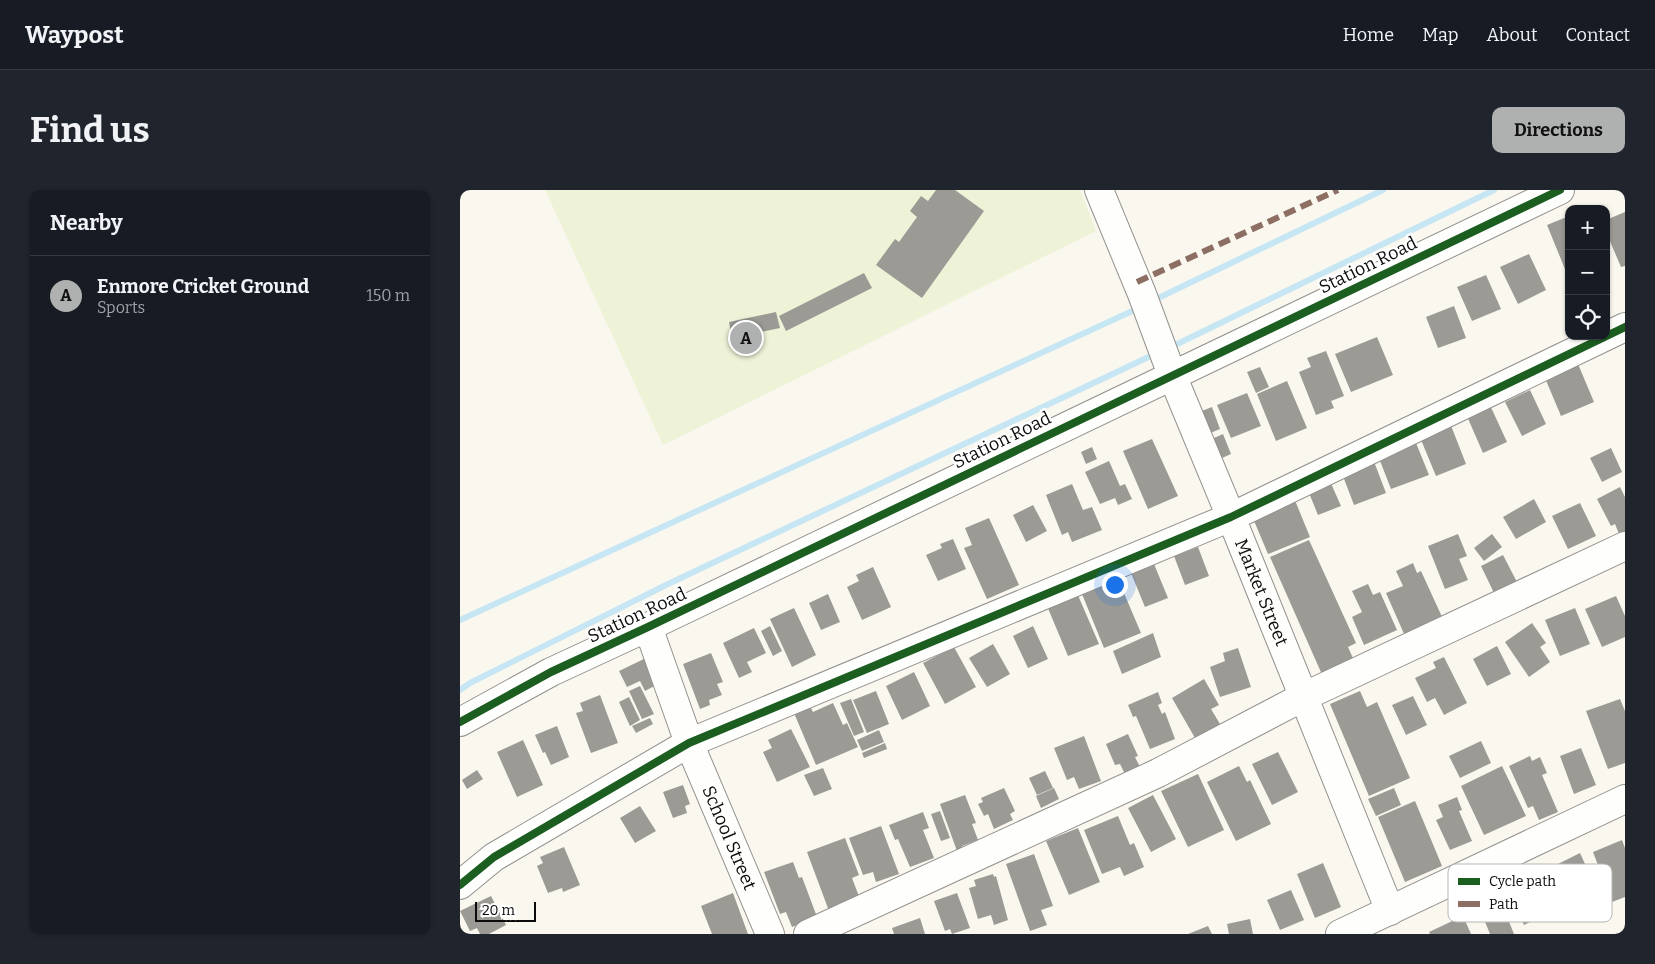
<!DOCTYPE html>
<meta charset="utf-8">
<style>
body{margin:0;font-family:Bitter,serif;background:#20242c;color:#f1f3f6}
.controls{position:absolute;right:15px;top:15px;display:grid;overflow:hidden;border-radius:10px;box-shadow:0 1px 4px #0004}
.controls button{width:45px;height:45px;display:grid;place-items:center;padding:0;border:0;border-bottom:1px solid #363941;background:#171b24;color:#f1f3f6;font:25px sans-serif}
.scale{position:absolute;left:15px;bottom:12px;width:61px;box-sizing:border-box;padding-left:5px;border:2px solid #0b0b0b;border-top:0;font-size:14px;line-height:18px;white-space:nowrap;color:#0b0b0b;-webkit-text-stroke:4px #fff;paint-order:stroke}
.you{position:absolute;left:654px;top:394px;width:18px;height:18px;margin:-12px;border:4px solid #fff;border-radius:50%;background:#1a73e8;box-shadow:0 0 0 8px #1a73e833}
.badge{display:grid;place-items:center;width:32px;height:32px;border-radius:50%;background:#afb0b0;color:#111;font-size:16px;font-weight:700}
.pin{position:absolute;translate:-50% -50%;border:2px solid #fff;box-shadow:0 1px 5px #0006}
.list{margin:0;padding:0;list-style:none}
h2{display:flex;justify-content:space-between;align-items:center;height:65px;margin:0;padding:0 20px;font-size:21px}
h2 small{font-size:16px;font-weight:400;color:#9ea1a6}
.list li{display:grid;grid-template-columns:32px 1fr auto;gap:15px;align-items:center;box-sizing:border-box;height:80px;padding:0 20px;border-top:1px solid #363941}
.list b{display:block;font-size:19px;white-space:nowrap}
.list p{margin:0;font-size:16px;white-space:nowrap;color:#9ea1a6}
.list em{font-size:16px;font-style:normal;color:#9ea1a6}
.icon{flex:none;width:28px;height:28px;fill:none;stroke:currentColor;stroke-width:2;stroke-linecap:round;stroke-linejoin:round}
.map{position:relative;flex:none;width:1165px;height:744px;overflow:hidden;border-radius:10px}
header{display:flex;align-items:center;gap:30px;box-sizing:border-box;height:70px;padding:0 25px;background:#171b24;border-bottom:1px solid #363941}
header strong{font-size:24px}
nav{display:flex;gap:28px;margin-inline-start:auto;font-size:18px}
.intro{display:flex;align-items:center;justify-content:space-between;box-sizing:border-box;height:120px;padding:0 30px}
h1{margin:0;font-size:35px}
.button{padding:12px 22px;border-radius:10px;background:#afb0b0;color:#111;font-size:18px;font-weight:700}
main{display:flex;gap:30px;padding:0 30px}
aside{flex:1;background:#171b24;border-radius:10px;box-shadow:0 1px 4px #0004}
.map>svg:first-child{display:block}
.pitch{fill:#eef3d8}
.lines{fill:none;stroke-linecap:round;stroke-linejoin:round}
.stream{stroke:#c6e6f4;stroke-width:6}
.building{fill:#9c9a95}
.minor-casing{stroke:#93918e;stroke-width:30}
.minor{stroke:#fefefd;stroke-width:28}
.quiet{stroke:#8d6e63;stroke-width:6;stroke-dasharray:12 6;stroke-linecap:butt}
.cycleway-casing{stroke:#fff;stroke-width:11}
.cycleway{stroke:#1b5e20;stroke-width:8}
.labels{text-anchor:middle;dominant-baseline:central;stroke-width:5;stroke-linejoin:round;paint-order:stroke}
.street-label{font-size:18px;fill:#0b0b0b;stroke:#fff}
.key{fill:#fff;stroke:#b6b6b6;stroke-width:1}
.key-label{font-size:14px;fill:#0b0b0b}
</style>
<header>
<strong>Waypost</strong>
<nav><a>Home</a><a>Map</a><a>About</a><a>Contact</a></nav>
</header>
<div class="intro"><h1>Find us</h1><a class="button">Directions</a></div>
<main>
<aside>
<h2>Nearby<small></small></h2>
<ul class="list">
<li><span class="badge">A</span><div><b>Enmore Cricket Ground</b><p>Sports</p></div><em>150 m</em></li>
</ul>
</aside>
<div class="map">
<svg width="1165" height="744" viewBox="0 0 1165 744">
<rect width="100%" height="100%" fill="#faf7ef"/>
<path class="pitch" d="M85,0h535l16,41 -433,214z"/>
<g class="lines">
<path class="stream" d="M692,111l231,-111
M709,158l325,-158
M0,430l681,-313
M0,500l10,-7 198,-99 489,-231"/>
</g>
<path class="building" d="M476,0h19l29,21 -62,87 -46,-33 19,-26 4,3 18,-25 -7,-6 11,-15 7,5z
M1165,22v54l-4,1 -15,-35v-12z
M1109,26v63l-22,-54z
M1069,64l17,36 -28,14 -18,-37z
M404,83l8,15 -86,43 -7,-15z
M1026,85l15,34 -29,12 -15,-34z
M994,116l12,32 -28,10 -12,-31z
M316,122l4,16 -48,10 -3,-16z
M917,147l16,38 -42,17 -16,-38z
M866,161l18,45 -13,5 3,7 -18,7 -17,-43 12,-5 -4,-9z
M1118,174l16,38 -33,14 -16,-38z
M800,177l9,20 -13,6 -9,-21z
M827,191l20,47 -31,13 -19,-47z
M1070,200l16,34 -24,12 -17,-34z
M787,203l14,33 -30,12 -14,-33z
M1029,213l18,39 -24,11 -17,-39z
M752,217l8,22 -17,7 -9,-22z
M990,233l16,41 -30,12 -17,-41z
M763,244l8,20 -18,8 -8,-20z
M954,248l15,37 -38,14 -14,-36z
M692,249l26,57 -30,13 -25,-58z
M632,257l5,12 -11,5 -5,-12z
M1151,258l11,24 -20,10 -12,-24z
M913,269l13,34 -32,12 -13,-34z
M649,271l11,25 5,-2 7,15 -14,6 -3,-7 -15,6 -15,-32z
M869,289l12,27 -23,9 -11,-27z
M612,294l11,26 9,-3 10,23 -30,12 -4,-10 -6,3 -16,-40z
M1160,297l5,10v34l-6,3 -4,-10 -4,2 -14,-27z
M834,308l16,39 -42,17 -16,-38z
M1074,309l12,23 -30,17 -13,-22z
M1120,313l16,33 -28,13 -16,-33z
M573,315l14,26 -21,11 -13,-27z
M529,328l30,67 -32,14 -23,-51 8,-3 -7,-17z
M998,344l9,22 -8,3 9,21 -23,9 -17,-43z
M1032,344l10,13 -18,14 -10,-13z
M493,349l13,30 -28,12 -12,-26 16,-7 -2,-4z
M849,350l47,103 -8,4 8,18 -32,14 -54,-122z
M738,357l11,29 -24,9 -11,-29z
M1043,365l15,29 -23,11 -14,-29z
M953,373l4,10 4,-2 22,48 -38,17 -19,-43 17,-7 -7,-15z
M694,374l14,34 -23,9 -14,-34z
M413,377l18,40 -29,13 -15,-33 12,-6 -3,-6z
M658,389l23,54 -37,15 -22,-54z
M908,394l5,11 7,-3 17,38 -33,15 -12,-28 10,-5 -10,-21z
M617,403l22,51 -31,12 -21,-50z
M368,404l12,28 -19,8 -12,-27z
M1156,406l9,20v21l-23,10 -17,-38z
M334,418l22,47 -24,12 -22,-48z
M1115,418l15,36 -30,12 -15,-36z
M1072,433l14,20 -6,4 10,15 -21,15 -24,-35z
M310,436l12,25 -9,5 -12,-25z
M573,436l15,33 -20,9 -15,-32z
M294,438l12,25 -19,9 5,10 -13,6 -16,-35z
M693,443l8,24 -39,17 -9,-23z
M533,454l17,30 -23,13 -18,-29z
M1037,456l14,28 -24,12 -14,-27z
M494,457l22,40 -31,17 -22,-41z
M778,458l13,39 -31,10 -10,-30 15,-6 -2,-8z
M251,463l12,29 -6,2 5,11 -13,5 1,5 -10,4 -17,-45z
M984,467l23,46 -23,12 -9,-17 -8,4 -12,-24 21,-10 -3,-6z
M186,468l12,26 -13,7 -5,-10 -13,6 -8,-16z
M454,482l16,34 -28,14 -16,-34z
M744,489l15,26 -8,4 9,15 -25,14 -23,-40z
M180,496l14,28 -12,5 -13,-28z
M416,501l13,33 -22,9 -14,-33z
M900,501l7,16 10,-5 33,76 -41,18 -39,-92z
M698,502l4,11 -4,2 4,9 3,-2 10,27 -25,10 -14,-33 -3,1 -5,-12z
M140,505l18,48 -27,10 -15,-40 7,-2 -3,-8z
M953,506l14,29 -21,10 -14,-30z
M169,507l11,23 -10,6 -11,-24z
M391,509l13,33 -10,4 -14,-33z
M1160,509l5,12v52l-17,6 -22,-58z
M373,513l10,22 4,-2 11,24 -42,18 -22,-52 16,-7 3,6z
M190,528l3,6 -17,9 -4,-7z
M97,536l12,31 -18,8 -6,-13 -2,1 -8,-18z
M331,539l19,38 -33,15 -14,-30 9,-4 -4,-8z
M419,540l5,12 -22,9 -5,-11z
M668,544l10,22 -3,1 5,10 -15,7 -5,-10 -5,1 -9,-21z
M624,546l17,45 -22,8 -5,-12 -7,3 -13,-32z
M63,550l20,45 -26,12 -20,-45z
M1021,551l10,22 -31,15 -11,-22z
M425,553l2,6 -23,9 -2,-5z
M1121,558l15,37 -22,9 -14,-38z
M818,562l20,40 -26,13 -20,-41z
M1070,566l2,5 8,-4 7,16 -5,2 16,37 -19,8 -6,-14 -5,2 -19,-42z
M779,576l8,16 3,-2 21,44 -35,17 -29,-59z
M1042,576l24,50 -42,19 -23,-49z
M363,578l9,21 -18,7 -10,-21z
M17,580l6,9 -16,10 -5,-9z
M585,581l8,17 -16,7 -8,-17z
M738,584l26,56 -36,17 -27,-56z
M223,595l7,19 -5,2 2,7 -14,5 -10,-26z
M544,598l11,23 -5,3 3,6 -19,9 -6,-15 -4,2 -6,-12 5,-2 -2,-4z
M594,598l5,11 -18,9 -5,-12z
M934,598l7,17 -25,11 -8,-17z
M505,605l11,28 -4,1 6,16 -16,6 1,2 -6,3 -17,-47z
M693,605l23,44 -25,13 -23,-44z
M997,607l5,13 -3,1 13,30 -22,9 -14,-30 7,-3 -5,-12z
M955,611l27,65 -37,16 -27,-65z
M180,616l16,25 -21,12 -15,-25z
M480,621l10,27 -9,3 -10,-27z
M463,622l6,16 -6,2 11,28 -24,9 -12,-28 -3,1 -6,-15z
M658,626l12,29 4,-2 10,24 -20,9 -4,-9 -18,7 -18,-44z
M421,636l18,48 -23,8 -3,-10 -10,3 -14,-37z
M618,638l22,54 -31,13 -23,-54z
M385,648l14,37 -7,3 8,21 -31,12 -22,-59z
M1162,650l3,8v49l-13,5 -19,-50z
M104,657l16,38 -17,7 -1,-4 -14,5 -11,-27 6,-3 -3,-6z
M1120,663l15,33 -24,12 -15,-33z
M574,664l19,52 -12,4 6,15 -17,6 -24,-67z
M333,672l6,16 3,-1 15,40 -25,10 -6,-15 -6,2 -16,-42z
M863,673l18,44 -26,11 -18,-44z
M1055,681l5,12 23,-11 23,47 -7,3 -3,-6 -9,5 -3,-6 -20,10 -17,-35 3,-1 -6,-12z
M533,684l1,3 2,-1 12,44 -14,5 -3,-10 -13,4 -9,-31 7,-2 -2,-6z
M831,700l13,30 -24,10 -13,-30z
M273,703l15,41h-36l-11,-28z
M497,703l13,35 -18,6 -2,-5 -5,2 -11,-30z
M31,706l15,29 -17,9h-9l-3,-6 -7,3 -10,-20z
M1040,709l14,35h-24l-11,-27z
M1003,726l8,18h-41l-1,-2z
M460,728l5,16h-31l-2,-6z
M790,729l3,15h-24l-2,-10z
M748,736l4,8h-24z"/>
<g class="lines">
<defs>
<g id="minor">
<path id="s1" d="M639,0l43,104 30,81 59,142 159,394"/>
<path id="s2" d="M188,437l41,116 81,191"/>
<path d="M0,532l91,-50 97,-45 912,-437"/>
<path d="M0,695l34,-28 195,-114 542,-226 394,-190"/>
<path d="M348,744l350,-161 145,-76 322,-151"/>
<path d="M880,744l285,-135"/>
</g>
</defs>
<use href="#minor" class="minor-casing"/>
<use href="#minor" class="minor"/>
<path class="quiet" d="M677,92l201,-92"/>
<defs>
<path id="cycleway" d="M0,532l91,-50 97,-45 912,-437
M0,695l34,-28 195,-114 542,-226 394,-190"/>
</defs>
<use href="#cycleway" class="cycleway-casing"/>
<use href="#cycleway" class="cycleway"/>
</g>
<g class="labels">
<g class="street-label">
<text transform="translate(908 75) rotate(-26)">Station Road</text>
<text transform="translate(542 250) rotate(-26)">Station Road</text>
<text stroke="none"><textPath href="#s1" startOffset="434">Market Street</textPath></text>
<text transform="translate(177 425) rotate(-25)">Station Road</text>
<text stroke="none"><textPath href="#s2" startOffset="226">School Street</textPath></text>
</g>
</g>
<rect x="988" y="674" width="164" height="58" rx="8" class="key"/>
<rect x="998" y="688" width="22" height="7" fill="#1b5e20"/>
<rect x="998" y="711" width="22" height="6" fill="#8d6e63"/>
<g class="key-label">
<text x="1029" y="696">Cycle path</text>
<text x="1029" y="719">Path</text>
</g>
</svg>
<div class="controls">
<button>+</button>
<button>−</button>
<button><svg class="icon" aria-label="locate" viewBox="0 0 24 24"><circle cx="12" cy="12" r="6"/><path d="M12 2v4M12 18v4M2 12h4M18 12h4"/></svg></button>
</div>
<div class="scale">20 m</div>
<div class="you"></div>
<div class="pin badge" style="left:286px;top:148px">A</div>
</div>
</main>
